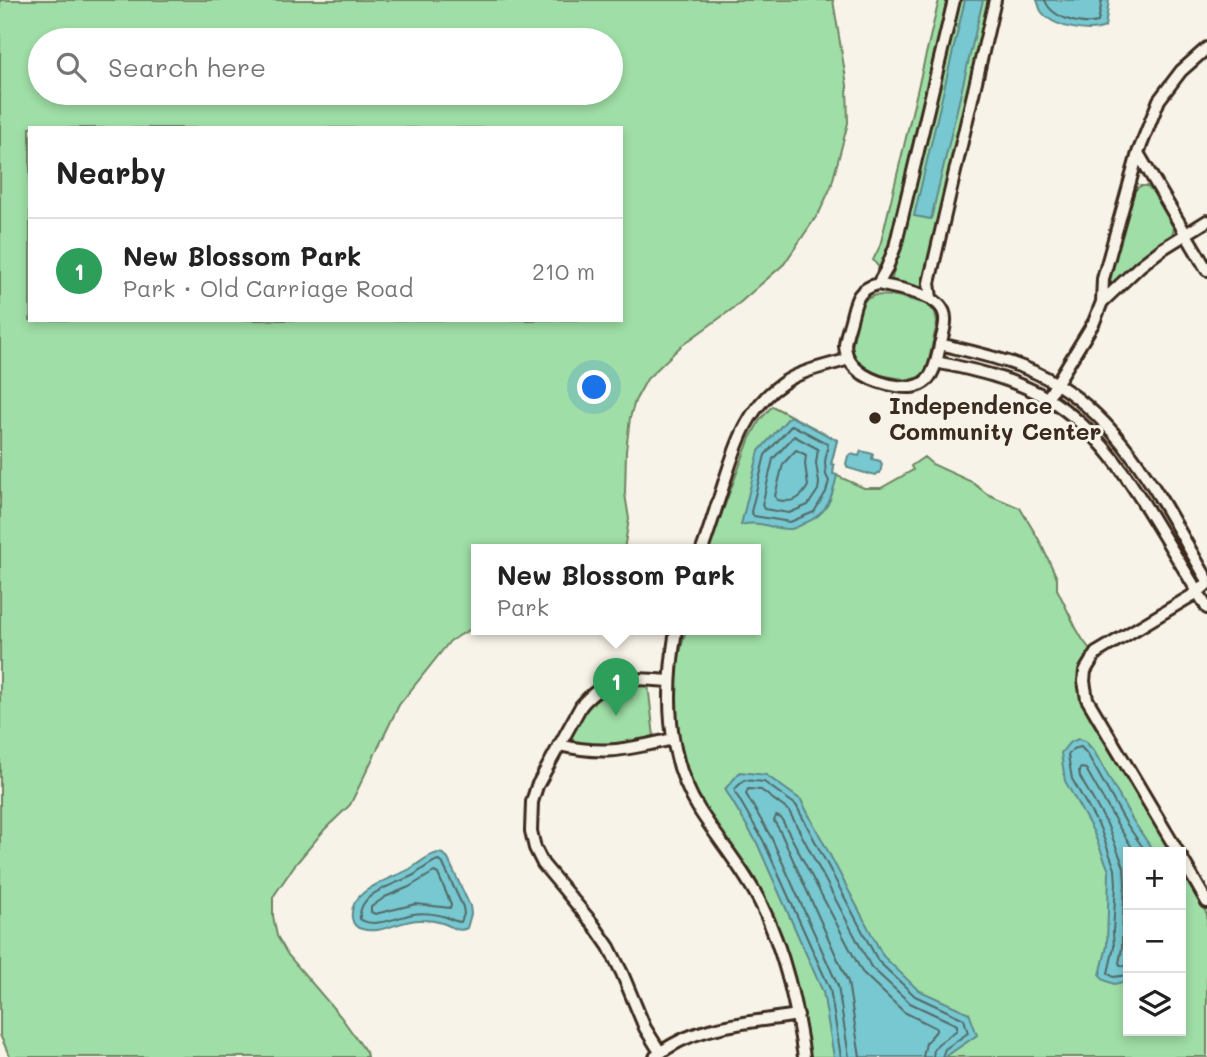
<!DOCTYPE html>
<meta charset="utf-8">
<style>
body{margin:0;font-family:Mali,sans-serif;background:#f2f2f2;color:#222}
.controls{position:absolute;right:21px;bottom:21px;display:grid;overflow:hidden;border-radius:0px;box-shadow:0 4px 10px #0003}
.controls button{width:63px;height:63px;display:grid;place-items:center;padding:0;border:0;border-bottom:2px solid #e0e0e0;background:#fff;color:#222;font:35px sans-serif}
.you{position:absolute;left:595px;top:388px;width:24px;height:24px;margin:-18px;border:5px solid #fff;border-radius:50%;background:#1a73e8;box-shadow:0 0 0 10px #1a73e833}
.badge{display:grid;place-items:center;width:46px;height:46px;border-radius:50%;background:#ea580c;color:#fff;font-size:23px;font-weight:700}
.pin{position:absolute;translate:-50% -58px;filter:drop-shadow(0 2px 4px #0008)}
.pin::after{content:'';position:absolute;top:37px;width:24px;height:21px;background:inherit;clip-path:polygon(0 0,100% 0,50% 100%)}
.popup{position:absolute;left:471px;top:544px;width:290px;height:91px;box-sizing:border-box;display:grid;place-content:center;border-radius:0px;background:#fff;filter:drop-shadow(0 2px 5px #0005);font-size:23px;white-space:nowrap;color:#767676}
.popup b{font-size:26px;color:#222}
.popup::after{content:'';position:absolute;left:50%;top:100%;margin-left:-14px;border:14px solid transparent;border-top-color:#fff}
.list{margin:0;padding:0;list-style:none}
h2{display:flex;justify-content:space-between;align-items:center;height:91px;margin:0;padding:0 28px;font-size:30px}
h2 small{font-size:23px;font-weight:400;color:#767676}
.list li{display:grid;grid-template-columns:46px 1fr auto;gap:21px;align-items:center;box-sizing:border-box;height:105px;padding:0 28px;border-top:2px solid #e0e0e0}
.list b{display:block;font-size:26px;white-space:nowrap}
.list p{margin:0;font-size:23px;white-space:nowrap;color:#767676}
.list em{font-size:23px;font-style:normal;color:#767676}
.icon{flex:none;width:38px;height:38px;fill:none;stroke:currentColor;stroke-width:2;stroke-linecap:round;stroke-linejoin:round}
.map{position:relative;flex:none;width:1207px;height:1057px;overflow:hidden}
.search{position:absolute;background:#fff;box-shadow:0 4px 10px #0003;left:28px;top:28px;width:595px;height:77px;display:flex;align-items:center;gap:18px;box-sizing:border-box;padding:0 24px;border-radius:38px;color:#767676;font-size:26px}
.panel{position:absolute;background:#fff;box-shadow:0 4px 10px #0003;left:28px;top:126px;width:595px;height:196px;border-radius:0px}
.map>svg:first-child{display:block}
.green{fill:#9fdea6;stroke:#6d8462;stroke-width:2;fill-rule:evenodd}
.water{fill:#77c8d1;stroke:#5f8989;stroke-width:2}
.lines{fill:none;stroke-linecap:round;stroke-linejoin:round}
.shore{stroke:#536966;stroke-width:2}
.minor-casing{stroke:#3b2a1e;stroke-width:16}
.minor{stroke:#f7f3e8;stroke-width:10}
.poi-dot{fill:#3b2a1e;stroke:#f7f3e8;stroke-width:2.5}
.labels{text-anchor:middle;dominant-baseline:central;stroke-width:6;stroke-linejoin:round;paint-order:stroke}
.poi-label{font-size:23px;font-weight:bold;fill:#3b2a1e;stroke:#f7f3e8;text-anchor:start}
</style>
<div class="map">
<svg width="1207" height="1057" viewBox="0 0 1207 1057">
<rect width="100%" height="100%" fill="#f7f3e8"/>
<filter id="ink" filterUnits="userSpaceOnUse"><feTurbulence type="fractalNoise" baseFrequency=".0143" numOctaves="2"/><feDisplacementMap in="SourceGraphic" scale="14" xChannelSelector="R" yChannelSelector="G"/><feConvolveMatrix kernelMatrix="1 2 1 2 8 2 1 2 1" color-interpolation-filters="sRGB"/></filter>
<g filter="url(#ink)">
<path class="green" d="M0,0h833l14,85 1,38 -17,64 -11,24 -36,53 -49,43 -54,39 -34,33 -12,22 -5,17 -4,33 -1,43 4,25 -5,31h-148v76l-26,15 -51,64 -49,100 -25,24 -31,37 -21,31v19l4,20 11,19 53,62 25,35 1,5h-357l-10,-22zM40,40h571v53h-571zM30,128h591v192h-591z
M939,0h8l-58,243 2,9 -10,18 -8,-10 7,-14z
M959,0h31l-69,289 -30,-7z
M1140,186h7l8,7 19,36 -3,8 -56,47h-2l-4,-4 24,-88z
M875,295l22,1 29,8 9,8 2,11 -10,46 -8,8 -10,3 -30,-5 -19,-9 -5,-9 -3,-9 7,-38 6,-10z
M772,406l65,34 -6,24 3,1 -1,9 31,14h17l32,-18 -2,-4 13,-9 8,7 40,18 15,12 33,14 19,32 18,38v11l19,39 7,12 9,12 -11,20 -3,11 2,13 11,24 80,132h-43v179h53v-161l26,44v143h-397c-8,-49 -16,-98 -38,-144 -19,-40 -48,-74 -71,-112 -21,-37 -31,-98 -23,-140 2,-10 5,-20 8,-31h70v-80h-48l42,-112 10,-18z
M648,684l6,53 -28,7 -24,3 -25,-3 -7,-9c25,-43 28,-49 78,-51z"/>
<path class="water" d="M965,0h18l-52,219 -17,-3z
M1037,0h72l-4,27c-17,7 -53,0 -64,-16 -2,-3 -2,-7 -4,-11z
M790,416l47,24 -6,24 3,1 -1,9 4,1c-5,23 -9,39 -32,48 -4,2 -10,6 -15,6 -18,1 -28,-9 -49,-4l18,-74z
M861,451l12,3 -1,5 8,2 2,3 -2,9h-2l-2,2 -8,-2v1l-20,-6 -2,-4 2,-8 3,-2 8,2z
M1078,739l7,2 9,10 38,68 22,33h-26v129l-14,3 -10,-4 -4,-5 7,-29 2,-75 -16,-40 -28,-50 -4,-28 8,-10z
M740,772l26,3 35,25 82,156 35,34 51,23 8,22 -32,22h-111l-11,-65 -66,-149 -32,-54z
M438,853l5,1 4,3 23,49 1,8 -4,14c-10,5 -15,-2 -25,-5 -6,-2 -15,-3 -21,-3 -19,-1 -40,15 -59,9 -5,-1 -9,-5 -10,-11 -4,-29 40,-39 58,-49 10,-6 17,-14 28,-16z"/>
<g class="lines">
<path class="shore" d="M1045,0c6,18 36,26 53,22l4,-22
M792,425l36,19 -3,18 1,13 3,6 -3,11 -12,20 -24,10 -36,-6 -3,-4 14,-57z
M794,436l24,13 -2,14 3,20 -1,7 -10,15 -19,8 -25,-4 -2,-4 11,-46z
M796,450l10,5 -1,9 3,22c-8,14 -15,17 -31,14l-2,-4 8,-32z
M438,860l4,2 21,45 1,7 -3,8c-5,0 -9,-2 -15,-5 -9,-3 -23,-5 -33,-3 -15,3 -40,15 -53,5 -3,-27 35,-34 54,-44 8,-5 15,-12 24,-15z
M434,872l4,2 13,30 -1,4 -34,-4 -41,10 -4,-2v-5l14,-10 24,-10z
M1128,966h-7l-2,-3 3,-15v-16l3,-48 -1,-17 -17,-43 -27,-47 -1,-7 2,-2 5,1 33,58 16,25
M1128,975l-15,2 -5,-4 6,-26 -1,-15 3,-48 -1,-15 -15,-41 -28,-49 -4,-24 5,-6 8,-2 7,8 38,68 20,29
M841,1057l-11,-68 -67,-149 -28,-48v-3l9,-9 20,2 32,23 82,156 37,35 49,23 4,14 -23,16 -3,8
M849,1057l-11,-71 -67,-149 -25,-43 2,-5 13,1 28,21 82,156 39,36 47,22v5l-19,14 -4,5 -1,8
M860,1057l-12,-75 -68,-151 -6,-10 2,-5 5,2 81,154 42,40 32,16v3l-10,12 -3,14"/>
<defs>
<path id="minor" d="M1138,153l69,117
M878,284c19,5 66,9 67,34 1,8 -3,19 -5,27 -2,10 -5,27 -13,35 -9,8 -19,8 -30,6 -21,-3 -50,-14 -52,-40 0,-8 4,-18 6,-26 5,-19 5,-30 27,-36z
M878,284l8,-14 9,-23 59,-247
M931,298l-2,-15 66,-283
M1102,302l38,-36 22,-17 45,-28
M940,344c40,10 82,18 117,40 72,45 108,124 150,195
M936,362c38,8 76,16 111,36 52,31 83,82 113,132 16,26 32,52 47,78
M1047,399l47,-77 8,-20 1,-23 35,-126 21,-53 22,-29 26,-23
M702,550c8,-22 15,-45 22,-67 12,-38 24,-77 59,-100 19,-13 44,-17 66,-24
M676,630c-10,61 -11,126 24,181 20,31 45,60 61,93 24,49 35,100 43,153
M559,745c46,11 69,4 114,-6
M1178,852l-91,-153 -3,-18 1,-10 11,-18 102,-61 9,-8
M1181,857l26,45
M660,1052l-15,-24 -23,-55 -13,-26 -16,-23 -50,-60 -8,-16 -4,-17 1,-29 5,-16 44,-80c26,-31 52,-28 88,-25
M655,1057c39,-33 95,-34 143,-42"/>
</defs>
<use href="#minor" class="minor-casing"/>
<use href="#minor" class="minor"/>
</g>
</g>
<circle class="poi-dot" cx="875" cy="418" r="7"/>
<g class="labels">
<g class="poi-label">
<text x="889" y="405">Independence<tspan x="889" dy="26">Community Center</tspan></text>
</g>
</g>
</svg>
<div class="controls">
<button>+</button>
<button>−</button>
<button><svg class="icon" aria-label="layers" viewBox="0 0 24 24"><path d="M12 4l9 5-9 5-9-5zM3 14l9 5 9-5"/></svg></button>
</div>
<div class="you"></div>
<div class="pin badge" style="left:616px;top:716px;background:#2e9e5b">1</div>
<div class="popup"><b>New Blossom Park</b>Park</div>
<div class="search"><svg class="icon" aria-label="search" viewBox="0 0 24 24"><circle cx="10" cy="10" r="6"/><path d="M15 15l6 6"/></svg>Search here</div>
<section class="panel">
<h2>Nearby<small></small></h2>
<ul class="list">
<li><span class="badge" style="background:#2e9e5b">1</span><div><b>New Blossom Park</b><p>Park · Old Carriage Road</p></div><em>210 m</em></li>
</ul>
</section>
</div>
